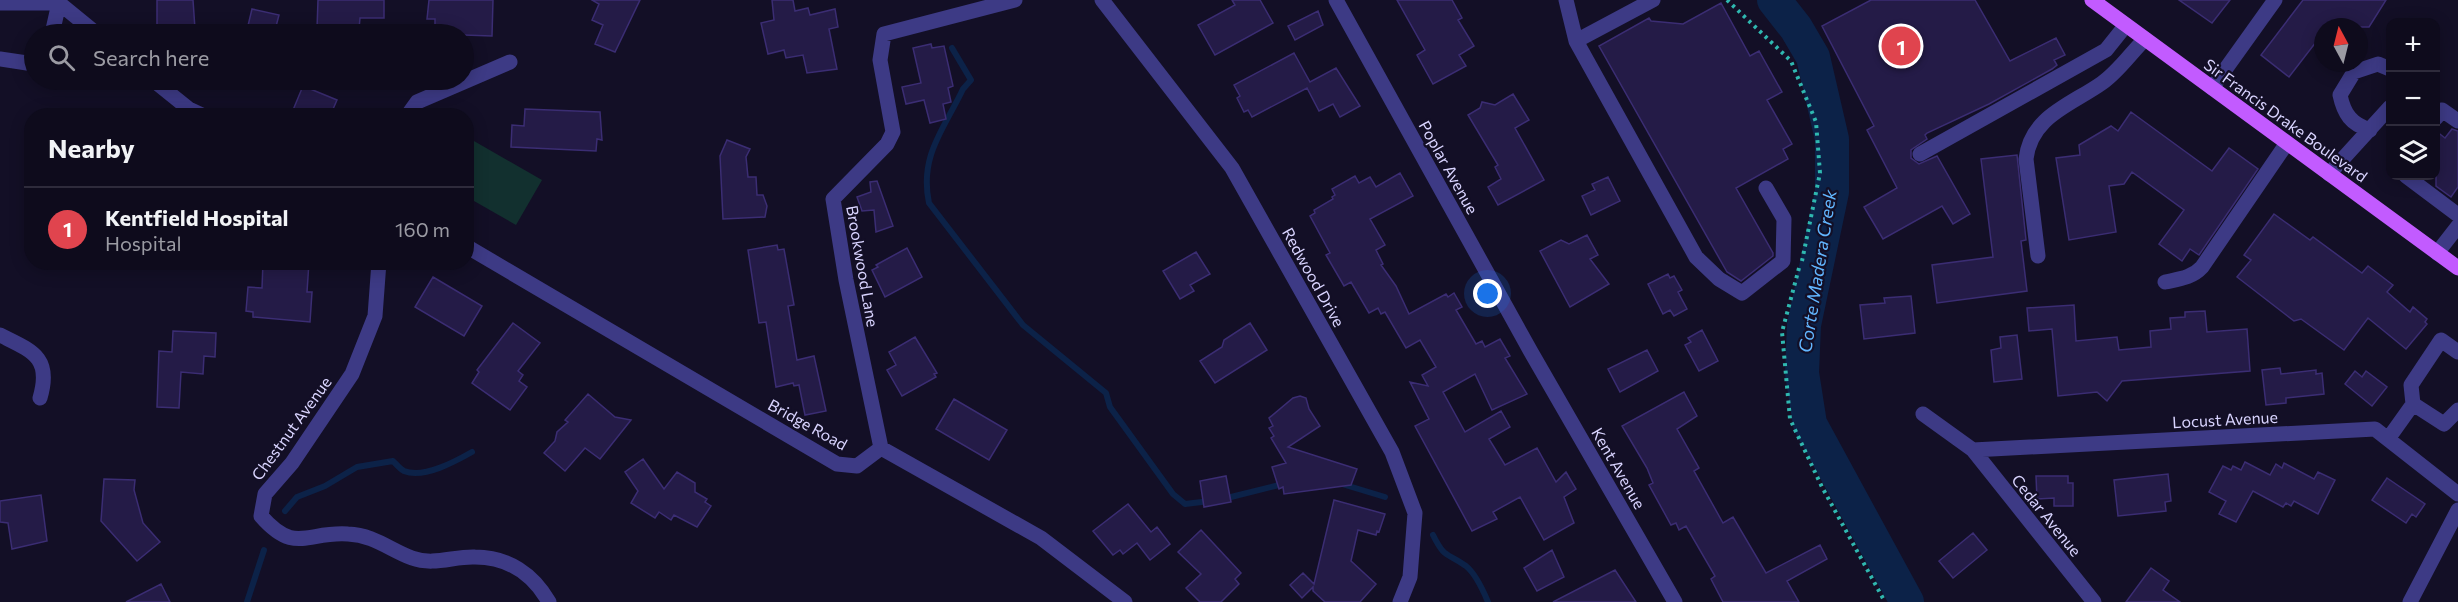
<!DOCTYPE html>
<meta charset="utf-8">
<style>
body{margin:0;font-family:Commissioner,sans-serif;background:#171425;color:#f1f3f6}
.controls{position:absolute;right:18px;top:18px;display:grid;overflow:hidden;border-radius:12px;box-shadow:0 3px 15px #0003}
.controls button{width:54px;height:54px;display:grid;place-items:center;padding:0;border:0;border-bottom:2px solid #2e2b3b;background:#0e0b1c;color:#f1f3f6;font:30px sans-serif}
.compass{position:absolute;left:2314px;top:18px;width:54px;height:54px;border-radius:50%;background:#0e0b1c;box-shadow:0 3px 15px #0003;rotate:353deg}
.you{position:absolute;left:1488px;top:294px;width:21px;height:21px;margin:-15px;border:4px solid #fff;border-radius:50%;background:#1a73e8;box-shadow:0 0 0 9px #1a73e833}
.badge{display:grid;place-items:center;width:39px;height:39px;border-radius:50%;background:#00e5ff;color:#fff;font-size:20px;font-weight:700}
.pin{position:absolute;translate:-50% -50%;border:3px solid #fff;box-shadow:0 2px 6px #0006}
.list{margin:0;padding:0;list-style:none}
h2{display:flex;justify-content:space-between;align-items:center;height:78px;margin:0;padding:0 24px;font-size:26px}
h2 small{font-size:20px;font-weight:400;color:#9b9ba3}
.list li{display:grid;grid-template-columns:39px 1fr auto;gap:18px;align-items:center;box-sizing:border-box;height:84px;padding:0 24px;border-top:2px solid #2e2b3b}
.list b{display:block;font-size:22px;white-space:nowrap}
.list p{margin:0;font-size:20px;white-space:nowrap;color:#9b9ba3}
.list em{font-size:20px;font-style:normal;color:#9b9ba3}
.icon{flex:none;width:33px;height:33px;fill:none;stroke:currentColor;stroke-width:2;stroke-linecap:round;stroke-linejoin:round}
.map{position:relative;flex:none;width:2458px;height:602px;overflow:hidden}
.search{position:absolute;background:#0e0b1c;box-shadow:0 3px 15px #0003;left:24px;top:24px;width:450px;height:66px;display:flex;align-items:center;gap:15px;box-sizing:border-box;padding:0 21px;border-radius:33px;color:#9b9ba3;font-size:22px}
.panel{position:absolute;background:#0e0b1c;box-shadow:0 3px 15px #0003;left:24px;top:108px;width:450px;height:162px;border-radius:24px}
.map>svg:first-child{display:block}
.green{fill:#12302f}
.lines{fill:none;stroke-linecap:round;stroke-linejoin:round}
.stream{stroke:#0c2248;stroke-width:6}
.river{stroke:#0c2248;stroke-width:34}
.building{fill:#241b47;stroke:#3b2d73;stroke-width:1.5}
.path{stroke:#2fb8b0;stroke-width:4;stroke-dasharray:3 4.5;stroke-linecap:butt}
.minor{stroke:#3d3a85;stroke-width:15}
.major{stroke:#c25bff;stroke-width:15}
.labels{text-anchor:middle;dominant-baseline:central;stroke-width:4.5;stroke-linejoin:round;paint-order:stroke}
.street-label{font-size:16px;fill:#d9d4ff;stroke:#130f26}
.water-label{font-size:18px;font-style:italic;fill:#62b6ff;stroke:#130f26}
</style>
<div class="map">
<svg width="2458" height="602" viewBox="0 0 2458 602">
<rect width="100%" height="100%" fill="#130f26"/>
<path class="green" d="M467,137l75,43 -26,45 -49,-28z"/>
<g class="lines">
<path class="stream" d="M952,48l19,32 -8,9c-19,40 -44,67 -34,114l94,122 83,68 4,14 63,87 12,10 25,-3
M1342,484l43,13
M1223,499l60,-15
M285,511l12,-14 28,-11 32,-19 36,-6c3,3 7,8 11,10 20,8 52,-10 68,-19
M1433,535c12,24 13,17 33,31 10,8 17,24 22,36
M247,602l17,-52"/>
<path class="river" d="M1774,0l22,28 17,29 19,82v53l-28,133 -2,48 8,51 97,178"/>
</g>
<path class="building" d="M157,0h36l2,29 -38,4z
M318,0h66v18h-24l-1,11h-42z
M429,0h64l-1,36 -57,-2v-15h-8z
M592,0h48l-25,52 -20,-8 8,-19 -11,-5 7,-16z
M772,0h21l2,11 13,-3 2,7 25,-6 3,18 -9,2 8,40 -30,4 -4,-18 -17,3 -2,-8 -16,4 -7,-31 13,-3z
M1232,0h28l13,23 -58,32 -17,-30 37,-20z
M1397,0h55l10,18 -4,2 16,26 -15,9 7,11 -33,18 -16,-29 8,-5z
M1871,0h104l35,61 46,-23 9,17 -11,5 3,5 -5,4 -63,35 -62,29 -2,2 2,4 -16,11v8l8,6 18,-8 33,58 -17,10 -11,-18 -59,33 -19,-32 33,-19 -30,-58 7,-4 -52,-100z
M2179,0h51l-18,23z
M2303,0h83l-17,27h-46v6l-34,44 -28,-22z
M1721,3l29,53 9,-5 23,41 -15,8 25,44 -9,5 5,10 -52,29 37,65v3l-32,25 -14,-9 -128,-226 50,-28 2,3 32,3z
M252,9l27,6 -5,19h-28z
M1318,11l5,14 -28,15 -7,-14z
M931,44l1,4 12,-2 9,40 -5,2 3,14 -8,2 3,15 -16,4 -6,-23 -18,4 -4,-17 19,-4 -8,-35z
M1294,53l16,29 26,-14 24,38 -20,11 -7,-13 -14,7 -12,-23 -55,29 -4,-7 -4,2 -7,-14 3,-2 -6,-11z
M303,86l34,14 -7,16h-23l-14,-6z
M1513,94l16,26 -14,8 29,52 -46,25 -10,-18 13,-8 -6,-12 3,-2 -30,-50 12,-7 2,-6 13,3z
M525,109l75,3 2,28 -5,-1 -1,12 -85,-4 1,-22 12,1z
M2131,112l81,59 17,-23 29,21 -59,86 -9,-6 -8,12 -23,-17 25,-34 -52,-38 -8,12 -15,2 7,46 -47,8 -13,-82 24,-3 -1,-10 32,-19 7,5z
M2452,129l6,2v56l-7,10 -15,-11v-55l9,7z
M727,140l23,9 -4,8 2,20h8l1,18h6l4,11 -2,11 -42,2 -3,-63z
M2017,155l9,85 -5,1 6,50 -90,12 -5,-38 61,-8 -12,-98z
M1400,173l13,23 -43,23 15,26 -9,5 7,14 -2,1 15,21 13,28 37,-20 2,3 6,-4 8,14 -6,3 20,34 6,-3 3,6 15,-8 10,17 -5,2 22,36 -35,16 -17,-36 -32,18 22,40 36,-21 9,16 -21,12 16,26 32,-17 19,34 10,-10 10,17 -12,8 10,26 -30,17 -24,-43 -27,15 4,7 -25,12 -57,-105 14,-7 -19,-37 18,4 -6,-11 14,-8 -16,-27 -14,8 -21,-36 -4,2 -3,-6 -9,5 -18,-31 -7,4 -18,-31 4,-2 -20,-37 5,-3 -1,-3 19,-11 -1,-2 3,-2 -3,-6 23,-13 4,7 11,-6 6,10z
M1608,177l12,24 -29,14 -9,-19 13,-6 -3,-6z
M877,181l16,45 -17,6 -2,-22 -12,1 -5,-14 14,-5 -1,-10z
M2274,214l36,26 3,-3 49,36 6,-7 25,19 -6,7 23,20 3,-5 14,12 -2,3 2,2 -21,25 -38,-31 -24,32 -43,-31 -7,2 -57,-44 14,-17 -7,-5z
M1587,235l11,20 -8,4 19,25 -39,23 -30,-56 21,-11 8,4z
M777,245l1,5 6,-1 10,56 -6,1 9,54 17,-4 12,55 -21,4 -6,-30 -5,1 -1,-3 -17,4 -10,-65 -7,1 -11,-73z
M907,248l15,29 -37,20 -13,-27 6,-3 -2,-2z
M1196,252l14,22 -20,11 4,6 -14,8 -17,-28z
M263,262h46l-2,30h5l-2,30 -57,-5v-5l-7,-1 2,-24 14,1z
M1668,274l2,4 4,-2 8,14 -4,2 9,17 -13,7 -4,-6 -7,4 -15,-30z
M433,277l49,29 -18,30 -49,-29z
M1911,296l4,37 -51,6 -4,-34 25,-2 -1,-5z
M2074,305l2,36 41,-4 2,13 32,-3 -1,-16 21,-2 -1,-11 15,-1v-5l20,-1 2,21 40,-3 3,42 -128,10 -15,20 -10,-9 -39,4 -6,-67 -23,2 -2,-23z
M513,323l27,20 -22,28 5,4 -4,6 8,6 -17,23 -38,-27 7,-11 -2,-2z
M1250,323l17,27 -52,33 -15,-22 22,-14 2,-7z
M1702,330l16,31 -19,10 -14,-26 6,-3 -3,-4z
M173,331l43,2 -1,24 -11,-1 -1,18 -22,-2 -2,36 -22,-1 2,-56 13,1z
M2017,335l5,44 -28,3 -3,-32 10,-2 -1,-11z
M915,337l22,36 -3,1 2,3 -34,19 -15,-26 9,-5 -7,-13z
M1647,350l11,21 -38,21 -12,-23z
M2280,368l1,6 35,-4v4l6,-1 2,21 -38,4v5l-20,2 -4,-35z
M2355,371l7,6 4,-6 21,16 -15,19 -27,-22z
M1684,392l13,24 -20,13 22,39 -5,3 29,52 10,-6 33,56 54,-28 7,14 -40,22 12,21h-76l-12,-23 4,-3 -29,-50 -7,4 -3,-7 -5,2 -22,-40 4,-2 -6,-15 -25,-42z
M588,394l27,23 16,3 -31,39 -15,-11 -20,23 -21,-18 11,-12 2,-9 11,-10 -3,-2z
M1300,396l6,2 3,11 11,17 -32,21 69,22 -6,16 -67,9 -1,-7 -4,2 -7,-22 14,-4 -15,-25 3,-2 -5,-8 4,-2 -4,-8 24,-20z
M954,399l53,31 -18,30 -53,-31z
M643,459l21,30 13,-17 18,11v9l12,7 -2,3 6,4 -14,21 -23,-12 -3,5 -12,-8 -4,6 -24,-15 7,-12 -13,-19z
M2245,462l25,13 6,-11 6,4 2,-5 30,16 4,-7 17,8 -17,34 -24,-13 -3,5 -5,-3 -3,4 -30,-16 -17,31 -17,-8 7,-13 -17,-9 14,-26 8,4 2,-4 8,4z
M2168,474l3,27 -6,1 1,9 -48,5 -4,-36z
M1226,476l5,26 -27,5 -4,-26z
M2036,476h32v7h5v23h-19v-8l-17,1z
M2387,478l38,26 -9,13 -4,-3 -6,9 -34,-23z
M104,479l31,1 -1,10 9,33 17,19 -23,19 -36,-40z
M41,495l6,46 -35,8 -4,-26 -8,-1v-21z
M1334,500l51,14 -6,18 -2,-1 -1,4 -18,-5 -7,31 25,23 -16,18h-35l-12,-11v-4l-11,11 -12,-13 13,-12 11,11z
M1128,504l23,28 6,-5 13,17 -20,16 -13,-17 -14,11 -3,-4 -7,5 -20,-24z
M1201,530l40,43 -6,6 4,5 -18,18h-21l-14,-14 15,-14 -23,-22z
M1973,533l14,17 -34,28 -14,-17z
M1552,550l12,27 -27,14 -13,-23z
M2151,568l18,13 -6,9 17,12h-54z
M1615,570l21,32h-83z
M161,584l9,18h-44z"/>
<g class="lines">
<path class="path" d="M1727,0l64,61 25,61 4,51 -18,88
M1799,268l-17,64 8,87 32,68 63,115"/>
<path class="minor" d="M1102,0l130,168 160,284 23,61 -5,64 -10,25
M1336,0l195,352 144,250
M1566,0l10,41 120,216 23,22 23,14 41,-32 1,-42 -18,-31
M0,3h59
M59,3l38,31
M52,34l7,-31
M1576,41l77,-41
M0,59l27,4 7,-7
M153,80l36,29 15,7
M2212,88l63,-88
M407,116l10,-14 93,-40
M2436,118l6,-8 16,11
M2370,130c-19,-6 -26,-16 -30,-35l14,-23 24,-8 12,5
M1920,154l186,-104 20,-25
M2329,174l61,-67
M2406,176l52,39
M466,246l371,218 20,2 24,-18 160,90 84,64
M2437,253l21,-27
M2038,256l-12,-97c5,-43 45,-54 76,-76 16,-11 29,-30 43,-44
M379,262l-4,54 -23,58 -60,89 -27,31 -4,22c34,39 46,15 87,18 26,1 42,16 64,24 22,8 42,-2 63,-1 33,0 58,17 74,45
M2165,282c14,-3 27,-4 37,-15l85,-124
M0,335c32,16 52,22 40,63
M2413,404l31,20 14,-14
M1923,414l50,36 121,152
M2388,439l25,-35 -2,-19 30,-45 17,12
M881,448l-35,-168 -13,-81 54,-55 6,-12 -13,-72 4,-26 131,-34
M1973,450l402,-21 83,65
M2410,602l48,-92"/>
<path class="major" d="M2092,0l366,268"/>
</g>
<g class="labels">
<g class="street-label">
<text transform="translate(2286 120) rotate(36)">Sir Francis Drake Boulevard</text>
<text transform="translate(1449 167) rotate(61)">Poplar Avenue</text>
<text transform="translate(863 266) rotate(80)">Brookwood Lane</text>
<text transform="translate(1314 277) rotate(61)">Redwood Drive</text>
<text transform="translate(2225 419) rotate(-3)">Locust Avenue</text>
<text transform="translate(808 424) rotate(29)">Bridge Road</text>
<text transform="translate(291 428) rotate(-54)">Chestnut Avenue</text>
<text transform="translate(1619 468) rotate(60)">Kent Avenue</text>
<text transform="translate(2047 515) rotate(51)">Cedar Avenue</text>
</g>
<g class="water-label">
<text transform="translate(1817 271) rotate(-81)">Corte Madera Creek</text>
</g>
</g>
</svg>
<div class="controls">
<button>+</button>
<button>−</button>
<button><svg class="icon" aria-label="layers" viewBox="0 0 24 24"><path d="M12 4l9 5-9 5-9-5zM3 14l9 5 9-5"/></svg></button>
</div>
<svg class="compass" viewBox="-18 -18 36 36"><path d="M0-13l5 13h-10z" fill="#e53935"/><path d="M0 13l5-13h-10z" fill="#9b9ba3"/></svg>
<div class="you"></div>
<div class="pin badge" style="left:1901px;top:46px;background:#e0444e">1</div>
<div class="search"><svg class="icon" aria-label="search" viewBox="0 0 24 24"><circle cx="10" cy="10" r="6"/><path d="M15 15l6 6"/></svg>Search here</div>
<section class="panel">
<h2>Nearby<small></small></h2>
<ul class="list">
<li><span class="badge" style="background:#e0444e">1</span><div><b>Kentfield Hospital</b><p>Hospital</p></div><em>160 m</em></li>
</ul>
</section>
</div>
